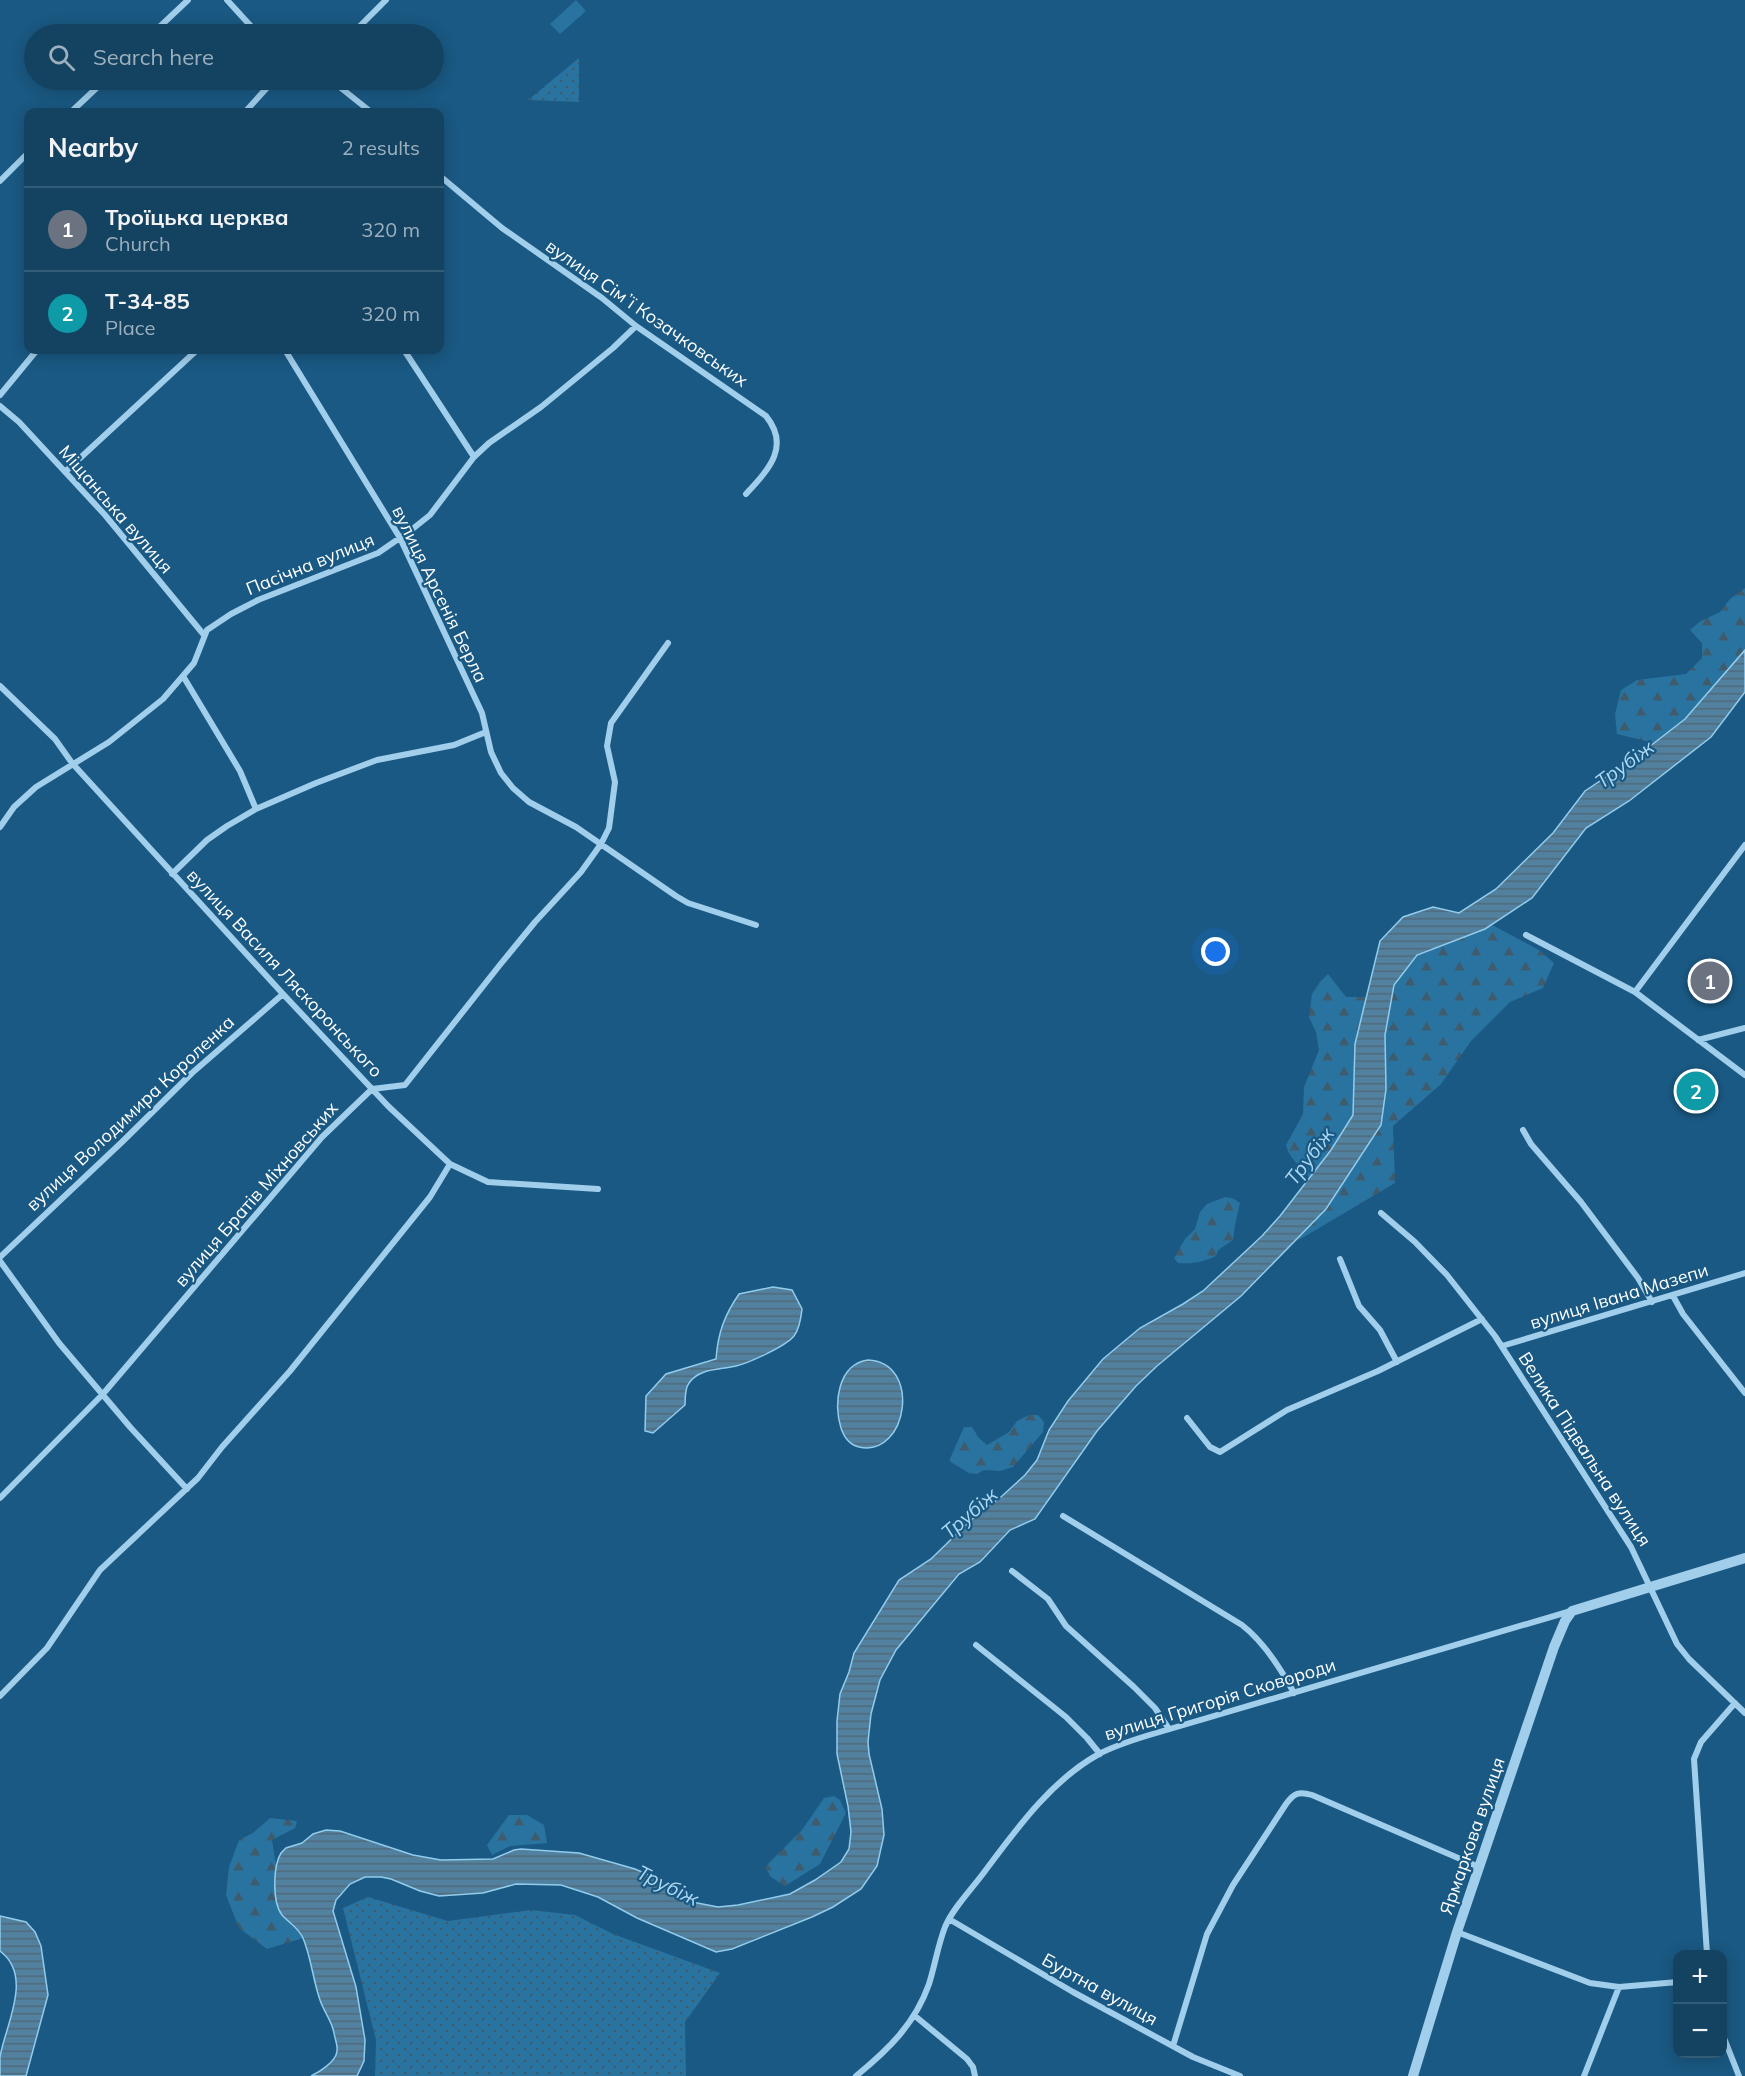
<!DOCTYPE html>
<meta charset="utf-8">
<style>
body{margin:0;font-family:Mulish,sans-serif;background:#1d4a68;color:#f1f3f6}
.controls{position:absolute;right:18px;bottom:18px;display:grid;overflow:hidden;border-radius:12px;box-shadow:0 3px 15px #0003}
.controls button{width:54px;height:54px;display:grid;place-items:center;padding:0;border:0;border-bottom:2px solid #335c77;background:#144362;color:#f1f3f6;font:30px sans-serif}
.you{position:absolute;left:1216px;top:952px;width:21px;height:21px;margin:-15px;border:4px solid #fff;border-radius:50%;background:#1a73e8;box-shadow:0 0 0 9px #1a73e833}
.badge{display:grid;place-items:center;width:39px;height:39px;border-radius:50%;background:#fdb45c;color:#fff;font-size:20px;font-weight:700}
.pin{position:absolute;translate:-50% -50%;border:3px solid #fff;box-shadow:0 2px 6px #0006}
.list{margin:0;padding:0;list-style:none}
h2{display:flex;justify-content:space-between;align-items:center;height:78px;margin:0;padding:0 24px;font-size:26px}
h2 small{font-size:20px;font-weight:400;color:#9db0be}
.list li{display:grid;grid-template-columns:39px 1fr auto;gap:18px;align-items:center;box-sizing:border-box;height:84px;padding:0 24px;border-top:2px solid #335c77}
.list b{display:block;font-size:22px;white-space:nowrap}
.list p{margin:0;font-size:20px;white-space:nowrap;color:#9db0be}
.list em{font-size:20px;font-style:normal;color:#9db0be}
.icon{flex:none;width:33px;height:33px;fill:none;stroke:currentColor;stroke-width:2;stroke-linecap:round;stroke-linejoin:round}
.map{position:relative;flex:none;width:1745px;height:2076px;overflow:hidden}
.search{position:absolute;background:#144362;box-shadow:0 3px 15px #0003;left:24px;top:24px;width:420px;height:66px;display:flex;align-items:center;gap:15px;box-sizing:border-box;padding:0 21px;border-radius:33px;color:#9db0be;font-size:22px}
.panel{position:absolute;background:#144362;box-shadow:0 3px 15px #0003;left:24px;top:108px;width:420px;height:246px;border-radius:12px}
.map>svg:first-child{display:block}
.grass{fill:url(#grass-dots)}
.forest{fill:url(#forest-firs)}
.pitch{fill:#2973a0}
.water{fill:url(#water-rules);stroke:#92cced;stroke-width:1.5}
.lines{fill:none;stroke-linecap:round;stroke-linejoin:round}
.minor{stroke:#a0ceeb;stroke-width:6}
.tertiary{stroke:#a0ceeb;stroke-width:10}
.labels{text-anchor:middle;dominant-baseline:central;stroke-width:4.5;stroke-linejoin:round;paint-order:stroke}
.street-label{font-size:18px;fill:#fff;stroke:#1a5983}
.water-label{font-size:20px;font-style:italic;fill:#abd8f3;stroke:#1a5983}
</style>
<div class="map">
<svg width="1745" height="2076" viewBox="0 0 1745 2076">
<defs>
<pattern id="grass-dots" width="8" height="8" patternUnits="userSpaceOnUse" patternTransform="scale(1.5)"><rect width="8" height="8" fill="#2973a0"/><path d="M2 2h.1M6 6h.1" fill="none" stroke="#3e5c6e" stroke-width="1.8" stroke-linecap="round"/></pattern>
<pattern id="forest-firs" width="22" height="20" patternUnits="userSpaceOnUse" patternTransform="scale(1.5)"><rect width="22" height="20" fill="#2973a0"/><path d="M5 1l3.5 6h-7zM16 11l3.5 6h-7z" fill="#3e5c6e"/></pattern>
<pattern id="water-rules" width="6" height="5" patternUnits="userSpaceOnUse" patternTransform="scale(1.5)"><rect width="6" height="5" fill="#52819f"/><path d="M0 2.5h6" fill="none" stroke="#4f697a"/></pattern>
</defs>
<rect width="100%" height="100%" fill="#1a5983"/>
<path class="grass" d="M579,58v44l-51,-2z
M368,1897l80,24 83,-11 44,5 38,19 107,39 -35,49 1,54h-311l1,-36 -33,-132z"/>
<path class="forest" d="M1745,588v62l-60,69 -31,24 -37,-9 -2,-20 6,-24 16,-10 49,-6 16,-16v-15l-12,-13 11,-9 19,-9 10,-13z
M1492,925l47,25 15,13 -11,25 -33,14 -39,39 -30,43 -48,42 2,57 -98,58 12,-64c-9,-11 -20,-19 -23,-32l17,-31 1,-27 15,-37 -3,-18 -7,-15 3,-23 8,-12 8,-8 18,23h21l27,-12 23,-30 68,-26z
M1225,1197l7,1 8,5 -5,22 -2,15 -15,10 -2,6c-13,6 -23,8 -38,7l-4,-5 11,-19 10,-10 5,-17 7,-8z
M1029,1415h9l6,7 -1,10 -30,35 -13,4 -16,-1 -7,4 -8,-1 -20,-12 15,-34h8l7,11 8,7 22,-13 8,-11z
M834,1796l6,4 6,13 -26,51 -35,22 -14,-9 -6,-10 37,-37 22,-32z
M509,1815h18l17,10 3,18 -37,3 -18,9 -5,-10z
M270,1818l27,3 -2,7 -23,12 4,25 1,41 3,6 16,14 7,12 -36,11 -28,-21 -13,-33 3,-28 10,-27 14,-7z"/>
<path class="pitch" d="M576,0l10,11 -26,23 -10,-10z"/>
<path class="water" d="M1745,650v42l-34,45 -82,64 -43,27 -54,70 -47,31 -68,26 -23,30 -9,50 1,54 -5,36 -55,84 -85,87 -84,70 -21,20 -39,45 -62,88 -25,11 -30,32 -21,12 -63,76 -16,30 -9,34 -3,28 1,12 13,55 2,26 -7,31 -16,23 -28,18 -21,10 -80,32 -16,3 -79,-34 -39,-21 -37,-12 -45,-1 -33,9 -44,3 -19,-5 -29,-12 -10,-2h-16l-15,7 -14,16 -3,11 23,76 9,53 -1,21 -7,15h-46c8,-4 25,-14 26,-25 1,-5 -2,-12 -3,-18 -2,-12 -10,-21 -14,-33 -7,-20 -9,-43 -17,-62 -5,-11 -14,-15 -21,-23 -10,-13 -9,-49 -1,-62l5,-5 16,-5 11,-9 13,-4 14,1 73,24 28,5 52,-1 21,-9 7,-1 58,4 56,16 16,7 17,14 19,11 31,6 20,-2 52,-11 25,-14 26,-18 8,-13 2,-17 -3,-26 -11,-52v-33l3,-27 9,-22 5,-19 45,-73 32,-21 40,-39 31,-24 23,-21 12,-15 12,-30 19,-29 35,-42 37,-31 43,-24 20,-13 59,-55 18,-20 51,-66 22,-35 2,-71 25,-103 23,-24 30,-10 26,6 37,-24 57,-56 32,-42 51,-34 49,-38z
M773,1287l19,3 10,19c-1,8 -2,19 -8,27 -8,10 -45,27 -58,30 -16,4 -37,2 -47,17 -4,5 -4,15 -4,22l-32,28 -8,-2 1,-35 20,-22 50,-15c2,-26 8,-43 23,-65z
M868,1360c54,2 40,98 -9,87 -9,-2 -15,-10 -18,-19 -8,-24 -3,-64 27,-68z
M0,1916l26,6 9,10 6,14 7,49 -22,81h-26c0,-6 0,-13 0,-19 5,-31 34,-81 0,-106z"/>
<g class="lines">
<path class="minor" d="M227,0l31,34
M152,34l36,-34
M352,34l34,-34
M331,80l40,32
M71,112l34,-32
M245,112l29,-32
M440,176l62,52 100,70 34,28 130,90c25,31 2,54 -20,78
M0,181l28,-28
M285,350l115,188 82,175 9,39 10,21 12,15 16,14 47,25 100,69 12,7 68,22
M404,350l70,107
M0,395l37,-45
M0,406l19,16 86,93 99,120
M65,472l132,-122
M183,676l57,95 16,38
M0,686l55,53 17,24 211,231 105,112 62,58 38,18 110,7
M0,827l14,-20 22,-20 73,-45 54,-43 31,-36 13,-33 24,-16 27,-14 120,-47 32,-22 20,-16 44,-58 15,-14 52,-36 72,-59 23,-22
M172,874l35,-34 20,-14 29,-17 60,-26 61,-23 77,-15 32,-13
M1526,935l109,57 110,83
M1635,992l110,-147
M1698,1040l47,-12
M1523,1130l8,14 50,58 57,76 14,24
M1381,1213l34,29 32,33 48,61 136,211 46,97 12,15 56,54
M0,1257l122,-115 70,-69 91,-79
M1340,1259l19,47 21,24 17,32
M0,1261l59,82 71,84 57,62
M1673,1296l10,18 62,79
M1502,1346l243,-73
M1187,1418l23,29 10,5 67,-42 91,-39 104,-52
M0,1498l103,-104 219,-257 50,-48 33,-4 94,-119 36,-44 46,-50 20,-28 8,-16 6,-46 -8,-36 4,-23 57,-80
M1063,1516l179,109c22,17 39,44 52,68
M1012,1571l36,28 18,27 68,61 21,21 14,21
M976,1645l90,72 21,21 13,16
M0,1696l47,-48 53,-78 98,-92 24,-31 68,-76 140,-174 20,-33
M949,1919l124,73 120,65 47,19
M1457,1932l133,51 29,4 59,-5
M1707,1954l-13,-195 7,-17 34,-39
M915,2016l52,43 6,8 2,9
M1722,2033l17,43
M1173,2046l34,-112 26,-49 53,-81c8,-11 13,-13 26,-9l167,72
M856,2076c32,-26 59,-52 73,-92 6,-19 9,-39 16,-57 8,-19 25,-36 37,-52 33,-44 68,-94 117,-121 15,-8 31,-13 47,-18l425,-125
M1584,2076l35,-89"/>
<path class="tertiary" d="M1413,2076l44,-144 97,-285 11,-26 7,-10 173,-53"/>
</g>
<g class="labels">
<g class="street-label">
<text transform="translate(647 313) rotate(35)">вулиця Сімʼї Козачковських</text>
<text transform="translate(116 509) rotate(49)">Міщанська вулиця</text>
<text transform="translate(310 564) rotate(-22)">Пасічна вулиця</text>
<text transform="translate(440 594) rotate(64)">вулиця Арсенія Берла</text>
<text transform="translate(285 973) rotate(47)">вулиця Василя Ляскоронського</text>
<text transform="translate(130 1113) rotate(-43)">вулиця Володимира Короленка</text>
<text transform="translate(256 1194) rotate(-49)">вулиця Братів Міхновських</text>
<text transform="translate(1619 1296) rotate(-17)">вулиця Івана Мазепи</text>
<text transform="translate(1585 1449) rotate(57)">Велика Підвальна вулиця</text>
<text transform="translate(1220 1699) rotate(-17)">вулиця Григорія Сковороди</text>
<text transform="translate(1472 1836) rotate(-71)">Ярмаркова вулиця</text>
<text transform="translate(1100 1989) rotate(29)">Буртна вулиця</text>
</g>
<g class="water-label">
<text transform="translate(1624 764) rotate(-36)">Трубіж</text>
<text transform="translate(1309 1156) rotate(-53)">Трубіж</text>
<text transform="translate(969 1513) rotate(-41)">Трубіж</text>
<text transform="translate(668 1885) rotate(26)">Трубіж</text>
</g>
</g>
</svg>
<div class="controls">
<button>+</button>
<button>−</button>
</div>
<div class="you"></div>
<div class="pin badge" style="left:1710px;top:981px;background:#6b7280">1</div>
<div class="pin badge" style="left:1696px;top:1091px;background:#0f9aa8">2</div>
<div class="search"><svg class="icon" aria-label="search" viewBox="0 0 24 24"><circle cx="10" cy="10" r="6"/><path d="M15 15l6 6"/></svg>Search here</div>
<section class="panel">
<h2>Nearby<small>2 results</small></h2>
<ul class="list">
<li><span class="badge" style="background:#6b7280">1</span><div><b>Троїцька церква</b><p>Church</p></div><em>320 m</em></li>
<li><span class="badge" style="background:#0f9aa8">2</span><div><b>Т-34-85</b><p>Place</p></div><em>320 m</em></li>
</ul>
</section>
</div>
